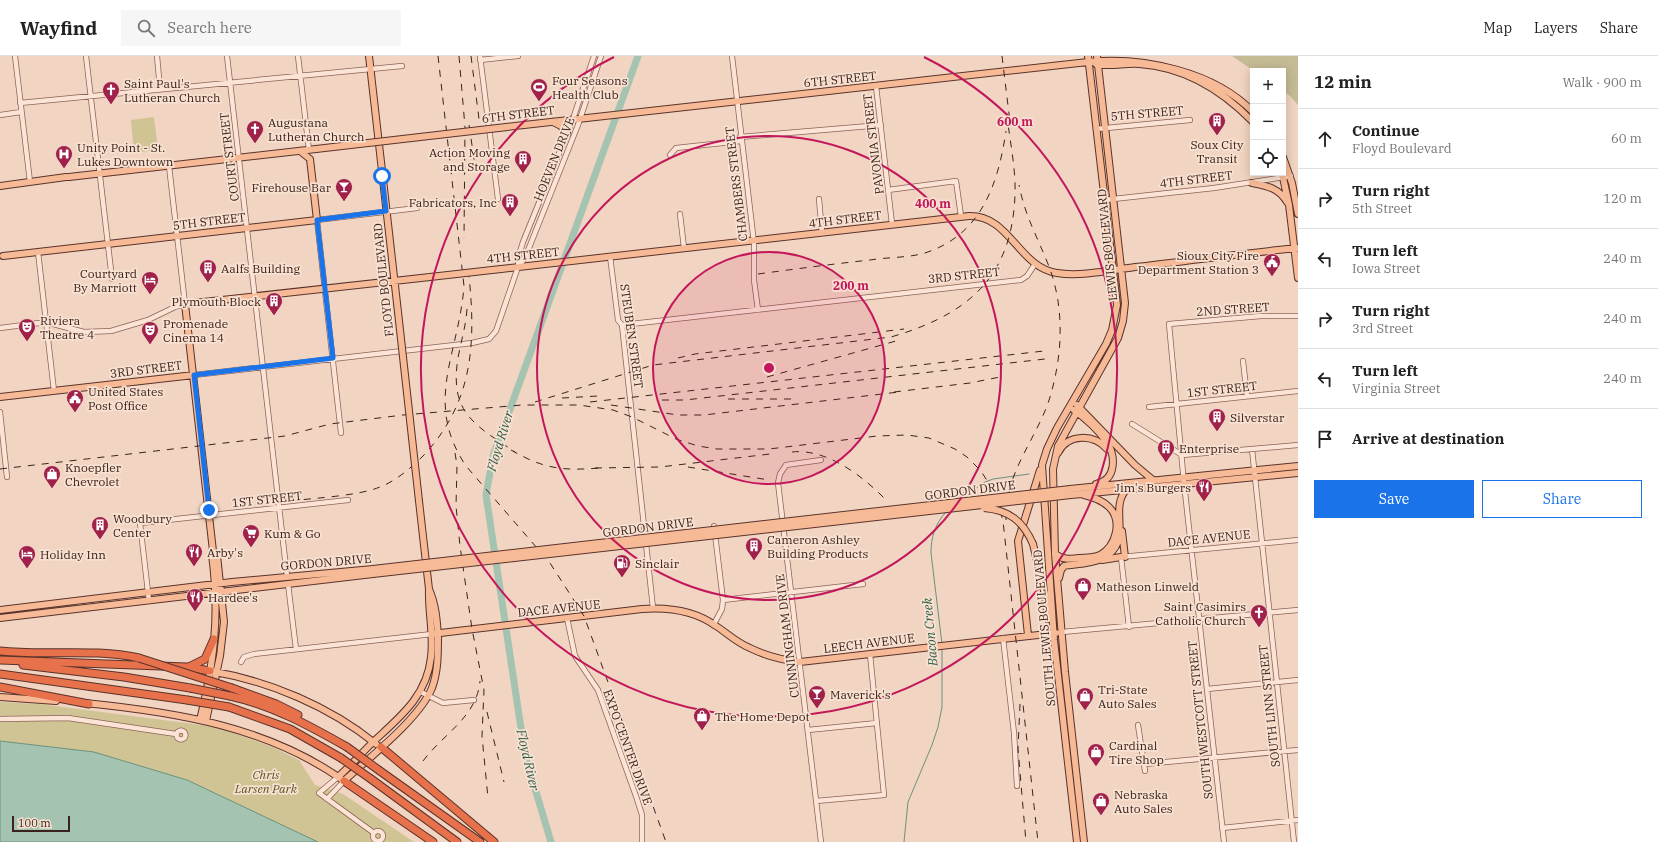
<!DOCTYPE html>
<meta charset="utf-8">
<style>
body{margin:0;font-family:"IBM Plex Serif",serif;background:#f6f6f6;color:#222}
.controls{position:absolute;right:12px;top:12px;display:grid;overflow:hidden;border-radius:0px;box-shadow:0 2px 10px #0003}
.controls button{width:36px;height:36px;display:grid;place-items:center;padding:0;border:0;border-bottom:1px solid #e0e0e0;background:#fff;color:#222;font:20px sans-serif}
.scale{position:absolute;left:12px;bottom:10px;width:58px;box-sizing:border-box;padding-left:4px;border:2px solid #3b221c;border-top:0;font-size:11px;line-height:14px;white-space:nowrap;color:#3b221c;-webkit-text-stroke:3px #f8e1d1;paint-order:stroke}
.stop{position:absolute;width:12px;height:12px;margin:-9px;border:3px solid #1a73e8;border-radius:50%;background:#fff}
.stop.end{background:#1a73e8;border-color:#fff;box-shadow:0 1px 4px #0008}
.list{margin:0;padding:0;list-style:none}
h2{display:flex;justify-content:space-between;align-items:center;height:52px;margin:0;padding:0 16px;font-size:17px}
h2 small{font-size:13px;font-weight:400;color:#767676}
.list li{display:grid;grid-template-columns:26px 1fr auto;gap:12px;align-items:center;box-sizing:border-box;height:60px;padding:0 16px;border-top:1px solid #e0e0e0}
.list b{display:block;font-size:15px;white-space:nowrap}
.list p{margin:0;font-size:13px;white-space:nowrap;color:#767676}
.list em{font-size:13px;font-style:normal;color:#767676}
.actions{display:flex;gap:8px;padding:12px 16px}
.actions a{flex:1;padding:9px 0;border:1px solid #1a73e8;border-radius:0px;text-align:center;font-size:14px;color:#1a73e8}
.actions .main{background:#1a73e8;color:#fff}
.icon{flex:none;width:22px;height:22px;fill:none;stroke:currentColor;stroke-width:2;stroke-linecap:round;stroke-linejoin:round}
.map{position:relative;flex:none;width:1298px;height:786px;overflow:hidden}
header{display:flex;align-items:center;gap:24px;box-sizing:border-box;height:56px;padding:0 20px;background:#fff;border-bottom:1px solid #e0e0e0}
header strong{font-size:19px}
nav{display:flex;gap:22px;margin-inline-start:auto;font-size:14px}
.search{width:280px;height:36px;background:#f6f6f6;display:flex;align-items:center;gap:10px;box-sizing:border-box;padding:0 14px;border-radius:0px;color:#767676;font-size:15px}
main{display:flex}
aside{flex:1;background:#fff}
.map>svg:first-child{display:block}
.green{fill:#d0c494}
.cemetery{fill:#c4bb94}
.water{fill:#a4c3b0;stroke:#6a927c}
.lines{fill:none;stroke-linecap:round;stroke-linejoin:round}
.stream{stroke:#6a927c;stroke-width:1}
.river{stroke:#a4c3b0;stroke-width:7}
.minor-casing{stroke:#8c6357;stroke-width:6}
.major-casing{stroke:#5a332c;stroke-width:8}
.highway-casing{stroke:#5a332c;stroke-width:9}
.minor{stroke:#fbe4d5;stroke-width:4.5}
.major{stroke:#f7ba96;stroke-width:6}
.highway{stroke:#e7714b;stroke-width:7}
.rail{stroke:#3b221c;stroke-width:1;stroke-dasharray:7 7;stroke-linecap:butt}
.major-bridge-casing{stroke:#5a332c;stroke-width:8;stroke-linecap:butt}
.highway-bridge-casing{stroke:#5a332c;stroke-width:9;stroke-linecap:butt}
.major-bridge{stroke:#f7ba96;stroke-width:6}
.highway-bridge{stroke:#e7714b;stroke-width:7}
.route{stroke:#1a73e8;stroke-width:5}
.ring{fill:none;stroke:#c2185b;stroke-width:2}
.labels{text-anchor:middle;dominant-baseline:central;stroke-width:3.5;stroke-linejoin:round;paint-order:stroke}
.street-label{font-size:12px;fill:#3b221c;stroke:#f8e1d1}
.poi-label{font-size:12px;fill:#3b221c;stroke:#f8e1d1;text-anchor:start}
.park-label{font-size:12px;font-style:italic;fill:#595521;stroke:#f8e1d1}
.water-label{font-size:13px;font-style:italic;fill:#2b5c49;stroke:#f8e1d1}
.centre{fill:#c2185b;stroke:#f8e1d1;stroke-width:2}
.ring-label{font-size:12px;text-anchor:middle;font-weight:bold;fill:#c2185b;stroke:#f8e1d1;stroke-width:3.5;stroke-linejoin:round;paint-order:stroke}
</style>
<header>
<strong>Wayfind</strong>
<div class="search"><svg class="icon" aria-label="search" viewBox="0 0 24 24"><circle cx="10" cy="10" r="6"/><path d="M15 15l6 6"/></svg>Search here</div>
<nav><a>Map</a><a>Layers</a><a>Share</a></nav>
</header>
<main>
<div class="map">
<svg width="1298" height="786" viewBox="0 0 1298 786">
<rect width="100%" height="100%" fill="#f1d4c1"/>
<path class="green" d="M154,61l4,33 -24,3 -3,-33z
M0,646l40,2 177,23 56,20 26,13 16,25 28,9 71,48h-96l-131,-62 -93,-28 -94,-11z"/>
<path class="cemetery" d="M1232,0h66v49l-8,-9 -7,-5v-20h-29z"/>
<path class="water" d="M0,685l94,11 93,28 131,62h-318z"/>
<g class="lines">
<path class="stream" d="M962,442l23,-16 8,-3 36,-5
M942,588l-11,-91c0,-16 4,-29 15,-41
M904,786l4,-40 24,-57 6,-18 4,-20v-58"/>
<path class="river" d="M551,786l-26,-87 -39,-260 7,-39 145,-400"/>
<defs>
<path id="minor" d="M15,0l15,126
M86,0l26,223
M157,0l3,33
M227,0l60,520
M298,0l11,94
M480,0l18,143
M732,0l22,187v37l4,30
M480,4l38,-4
M876,30l16,138
M20,47l382,-37
M0,59l21,-3
M1096,73l94,-9
M740,81l141,-12
M670,99l6,-7 65,-7
M888,134l68,-9 5,35
M819,143l3,34
M1104,144l110,-12 77,-12
M680,158l4,34
M38,196l16,139
M610,200l8,64 4,5 31,283
M518,211l1,-12 4,-13 50,-123 21,-63
M622,269l399,-45 6,-4 8,-12
M0,272l39,-5 14,1 31,8 27,-1 37,-11 27,-13 10,-3 -16,-138
M1243,305l4,35
M194,319l278,-32 17,-4 7,-8 22,-64 7,-9 53,-133 23,-69
M1149,351l149,-16
M0,356l7,65
M1132,368l50,31 116,-10
M341,377l-24,-213 100,-12
M1252,393l42,393
M714,470l9,74
M288,528l8,65
M149,545l-9,-78 208,-23
M567,562l8,38 23,34 39,109 5,16v27
M714,568l8,-15 1,-9 140,-16
M1129,571l-8,-70 177,-17
M1062,576l236,-22
M1003,582l11,95 3,53
M241,606l3,-5 10,-3 178,-20
M1207,633l91,-9
M421,636l22,11 31,-3
M0,663l68,-1 108,16
M1138,669l6,39 154,-14
M808,674l69,-7
M176.5 679a4.5 4.5 0 1 1 9 0a4.5 4.5 0 1 1-9 0Z
M1144,708l1,7
M338,721l-19,16 55,40
M327,743l17,-18
M816,745l68,-6 -14,-141
M1222,772l76,-8
M373 780a5 5 0 1 1 10 0a5 5 0 1 1-10 0Z
M821,786l-43,-359 2,-9 6,-9 35,-5
M1224,786l-40,-359 -15,-159 92,-8h37"/>
<path id="major" d="M369,0l29,256
M1096,8c13,3 29,-1 43,0 45,3 83,26 114,58
M553,66l8,4 6,8
M524,69l564,-63c55,-6 127,10 165,50
M1283,101l9,26 6,31
M1282,117l7,32 9,73
M69,121l247,-28
M1252,127c15,3 27,5 35,19
M0,130l66,-9
M3,200l314,-36 -7,-61 -10,-8
M501,213l468,-53c41,-1 49,51 88,57 23,4 55,-3 78,-6 55,-6 109,-14 163,-19
M0,341l194,-22
M1077,349l58,60 18,15
M1074,354c11,8 24,20 32,31 10,14 11,39 -10,43
M1058,397c10,-20 36,-19 49,-4
M1070,433l228,-23
M1071,439l227,-22
M1122,475l3,26
M1033,488l12,51 3,24
M1055,498c8,6 14,5 23,4 7,0 15,0 22,-3 16,-9 23,-34 9,-48 -7,-7 -16,-10 -25,-12
M1102,504l19,-3
M1059,522l2,-8 3,-4c12,-2 26,-2 37,-7 35,-16 6,-50 26,-70
M0,554l232,-28 141,-13
M0,562l373,-44
M432,578l210,-25c27,-2 52,1 74,17 11,7 21,17 34,22 16,8 33,12 50,14l256,-29
M1028,579l-10,-94 22,-71
M210,615c59,10 119,35 166,73
M0,641l56,4
M85,647c91,9 184,24 259,78 26,-24 75,-62 88,-93 6,-16 6,-34 6,-51 -1,-16 -2,-32 -9,-48
M200,664c14,-58 20,-105 12,-165l1,-4 -28,-247 245,-27
M206,665l14,-65 4,-34 -7,-67 -4,-4
M338,721c12,-11 23,-23 35,-35 27,-25 54,-46 58,-85 3,-23 -3,-45 -2,-68l-10,-88
M1077,786l-23,-202 -12,-175 5,-16 10,-21 49,-84 6,-14 5,-25 -29,-249
M1084,786l-19,-170 -10,-118 -2,-85 5,-23 60,-108 5,-17 2,-18 -28,-247"/>
<path id="highway" d="M0,595c46,5 93,-3 139,7
M0,604l187,7 23,4
M23,609l101,12 66,11
M189,611l16,-8 9,-20
M0,618l187,26
M0,631l89,17
M232,632l44,16 22,11
M230,640c42,9 80,30 117,51
M229,651l61,22 51,29
M381,691l113,95
M380,715l100,71
M371,723l86,63
M344,725l89,61"/>
</defs>
<use href="#minor" class="minor-casing"/>
<use href="#major" class="major-casing"/>
<use href="#highway" class="highway-casing"/>
<use href="#minor" class="minor"/>
<use href="#major" class="major"/>
<use href="#highway" class="highway"/>
<path class="rail" d="M438,0l26,230c-5,68 -41,116 2,180l84,97 34,53 82,226
M459,0l6,71 -1,111
M471,0l8,63
M1002,0l8,66
M469,69l7,47
M758,218c37,-5 75,-10 112,-14 18,-3 38,-2 55,-7 56,-18 73,-68 81,-122
M467,253c-1,17 -6,32 -9,49 -9,55 17,67 57,94
M678,302l17,-4 209,-25
M767,321l129,-36
M894,336l76,-9 30,-6
M562,342l36,-2
M728,343h68
M662,344h23l360,-41
M535,346l118,-37 238,-28c76,-22 121,-59 124,-142 1,-26 -5,-53 -8,-79
M590,346l454,-51
M611,349l67,10h26l195,-23
M511,394c33,19 51,21 89,18
M792,396c35,-4 72,25 95,49
M455,397l2,12 -1,41 4,40 12,83 12,61 -2,46 6,62
M688,411l81,13
M595,412l65,-1 110,-13
M0,413l285,-33 45,-12 73,-9 119,-10h57l34,5 19,7 44,22 22,7 19,3h52l108,-13 30,-1 22,3 26,11 12,8 14,14 15,24 7,26 35,321
M290,445c24,-3 68,-5 90,-14 16,-6 32,-20 44,-32 49,-53 52,-111 45,-179
M1006,464c-2,-50 35,-85 46,-130 11,-41 12,-86 -4,-126 -11,-28 -23,-48 -29,-79
M1020,648l-2,45 8,93
M487,656l17,70
M423,705c20,-27 54,-44 57,-80"/>
<defs>
<path id="major-bridge" d="M316,93l208,-24
M430,221l71,-8
M398,256l21,189
M984,452c25,2 39,13 49,36
M373,513l697,-80
M373,518l698,-79"/>
<path id="highway-bridge" d="M139,602l93,30
M190,632l40,8
M187,644l42,7
M347,691l33,24
M341,702l30,21"/>
</defs>
<use href="#major-bridge" class="major-bridge-casing"/>
<use href="#highway-bridge" class="highway-bridge-casing"/>
<use href="#major-bridge" class="major-bridge"/>
<use href="#highway-bridge" class="highway-bridge"/>
</g>
<g class="lines">
<path class="route" d="M209,454l-15,-135 139,-17 -16,-138 69,-9 -4,-35"/>
</g>
<circle cx="769" cy="312" r="116" fill="#c2185b" fill-opacity=".12"/>
<g class="ring">
<circle cx="769" cy="312" r="116"/>
<circle cx="769" cy="312" r="232"/>
<path d="M924 1A348 348 0 1 1 614 1"/>
</g>
<defs>
<symbol id="stadium-pin" viewBox="-11 -11 22 30"><path d="M0 17L-7.5 6A9.5 9.5 0 1 1 7.5 6Z" fill="#a0224b" stroke="#f8e1d1"/><path d="M0-5a6.5 5 0 1 0 0 10a6.5 5 0 1 0 0-10ZM-3.5-1.8h7v3.6h-7Z" fill="#fff"/></symbol>
<symbol id="church-pin" viewBox="-11 -11 22 30"><path d="M0 17L-7.5 6A9.5 9.5 0 1 1 7.5 6Z" fill="#a0224b" stroke="#f8e1d1"/><path d="M-1.2-6h2.4v3.5h3.3v2.4h-3.3V6h-2.4V-.1h-3.3v-2.4h3.3Z" fill="#fff"/></symbol>
<symbol id="building-pin" viewBox="-11 -11 22 30"><path d="M0 17L-7.5 6A9.5 9.5 0 1 1 7.5 6Z" fill="#a0224b" stroke="#f8e1d1"/><path d="M-4-6H4V6H1V3H-1V6H-4ZM-2.5-4.3h1.7v1.8h-1.7ZM.8-4.3h1.7v1.8H.8ZM-2.5-1h1.7V.8h-1.7ZM.8-1h1.7V.8H.8Z" fill="#fff"/></symbol>
<symbol id="hospital-pin" viewBox="-11 -11 22 30"><path d="M0 17L-7.5 6A9.5 9.5 0 1 1 7.5 6Z" fill="#a0224b" stroke="#f8e1d1"/><path d="M-5-5h3v3.5h4V-5h3V5h-3V1.5h-4V5h-3Z" fill="#fff"/></symbol>
<symbol id="bar-pin" viewBox="-11 -11 22 30"><path d="M0 17L-7.5 6A9.5 9.5 0 1 1 7.5 6Z" fill="#a0224b" stroke="#f8e1d1"/><path d="M-6-5H6L.8 .8V4.5H3.5V6h-7V4.5H-.8V.8Z" fill="#fff"/></symbol>
<symbol id="civic-pin" viewBox="-11 -11 22 30"><path d="M0 17L-7.5 6A9.5 9.5 0 1 1 7.5 6Z" fill="#a0224b" stroke="#f8e1d1"/><path d="M-.6-6.5H3V-4.5H.6V-3L4-1V1h2V6H-6V1h2V-1L-.6-3ZM-1.2 2.5V6h2.4V2.5Z" fill="#fff"/></symbol>
<symbol id="hotel-pin" viewBox="-11 -11 22 30"><path d="M0 17L-7.5 6A9.5 9.5 0 1 1 7.5 6Z" fill="#a0224b" stroke="#f8e1d1"/><path d="M-6-4.5h1.5V1H6V5H4.5V3h-9V5H-6ZM-4 0a1.8 1.8 0 1 1 3.6 0ZM.5 0V-2.5h3Q6-2.5 6 0Z" fill="#fff"/></symbol>
<symbol id="theatre-pin" viewBox="-11 -11 22 30"><path d="M0 17L-7.5 6A9.5 9.5 0 1 1 7.5 6Z" fill="#a0224b" stroke="#f8e1d1"/><path d="M-5-5.5Q0-4 5-5.5V0Q5 5 0 6Q-5 5-5 0ZM-3.3-2.5H-1v1.5H-3.3ZM1-2.5H3.3v1.5H1ZM-2.8 1Q0 5.5 2.8 1Z" fill="#fff"/></symbol>
<symbol id="shop-pin" viewBox="-11 -11 22 30"><path d="M0 17L-7.5 6A9.5 9.5 0 1 1 7.5 6Z" fill="#a0224b" stroke="#f8e1d1"/><path d="M-5-2.5h2.3a2.7 3.5 0 0 1 5.4 0H5L5.5 6h-11ZM-1.5-2.5h3a1.5 2.3 0 0 0-3 0Z" fill="#fff"/></symbol>
<symbol id="restaurant-pin" viewBox="-11 -11 22 30"><path d="M0 17L-7.5 6A9.5 9.5 0 1 1 7.5 6Z" fill="#a0224b" stroke="#f8e1d1"/><path d="M-5-6h1v4h1v-4h1v4h1v-4h1v5L-1.5 .5V6h-2V.5L-5-1ZM5-6V6H3V1.5H1.5Q1.5-4 5-6Z" fill="#fff"/></symbol>
<symbol id="supermarket-pin" viewBox="-11 -11 22 30"><path d="M0 17L-7.5 6A9.5 9.5 0 1 1 7.5 6Z" fill="#a0224b" stroke="#f8e1d1"/><path d="M-6-5.5h2.5l.6 2H6L4.5 2H-2.5L-4.4-4H-6ZM-1.5 3.2a1.3 1.3 0 1 0 .1 0ZM3 3.2a1.3 1.3 0 1 0 .1 0Z" fill="#fff"/></symbol>
<symbol id="fuel-pin" viewBox="-11 -11 22 30"><path d="M0 17L-7.5 6A9.5 9.5 0 1 1 7.5 6Z" fill="#a0224b" stroke="#f8e1d1"/><path d="M-5.5-6h7V0h2V4h1.3V-2.5L3-4.5l.8-.8L6-3V5H2.5V1h-1V6h-7ZM-4.2-4.7v3.2H.2V-4.7Z" fill="#fff"/></symbol>
</defs>
<g fill-rule="evenodd">
<use href="#stadium-pin" x="529" y="21" width="20" height="27"/>
<use href="#church-pin" x="101" y="24" width="20" height="27"/>
<use href="#building-pin" x="1207" y="55" width="20" height="27"/>
<use href="#church-pin" x="245" y="63" width="20" height="27"/>
<use href="#hospital-pin" x="54" y="88" width="20" height="27"/>
<use href="#building-pin" x="513" y="93" width="20" height="27"/>
<use href="#bar-pin" x="334" y="121" width="20" height="27"/>
<use href="#building-pin" x="500" y="136" width="20" height="27"/>
<use href="#civic-pin" x="1262" y="196" width="20" height="27"/>
<use href="#building-pin" x="198" y="202" width="20" height="27"/>
<use href="#hotel-pin" x="140" y="214" width="20" height="27"/>
<use href="#building-pin" x="264" y="235" width="20" height="27"/>
<use href="#theatre-pin" x="17" y="261" width="20" height="27"/>
<use href="#theatre-pin" x="140" y="264" width="20" height="27"/>
<use href="#civic-pin" x="65" y="332" width="20" height="27"/>
<use href="#building-pin" x="1207" y="351" width="20" height="27"/>
<use href="#building-pin" x="1156" y="382" width="20" height="27"/>
<use href="#shop-pin" x="42" y="408" width="20" height="27"/>
<use href="#restaurant-pin" x="1194" y="421" width="20" height="27"/>
<use href="#building-pin" x="90" y="459" width="20" height="27"/>
<use href="#supermarket-pin" x="241" y="467" width="20" height="27"/>
<use href="#building-pin" x="744" y="480" width="20" height="27"/>
<use href="#restaurant-pin" x="184" y="486" width="20" height="27"/>
<use href="#hotel-pin" x="17" y="488" width="20" height="27"/>
<use href="#fuel-pin" x="612" y="497" width="20" height="27"/>
<use href="#shop-pin" x="1073" y="520" width="20" height="27"/>
<use href="#restaurant-pin" x="185" y="531" width="20" height="27"/>
<use href="#church-pin" x="1249" y="547" width="20" height="27"/>
<use href="#bar-pin" x="807" y="628" width="20" height="27"/>
<use href="#shop-pin" x="1075" y="630" width="20" height="27"/>
<use href="#shop-pin" x="692" y="650" width="20" height="27"/>
<use href="#shop-pin" x="1086" y="686" width="20" height="27"/>
<use href="#shop-pin" x="1091" y="735" width="20" height="27"/>
</g>
<g class="labels">
<g class="street-label">
<text transform="translate(840 23) rotate(-6)">6TH STREET</text>
<text transform="translate(1147 57) rotate(-5)">5TH STREET</text>
<text transform="translate(518 58) rotate(-7)">6TH STREET</text>
<text transform="translate(873 88) rotate(-97)">PAVONIA STREET</text>
<text transform="translate(229 101) rotate(-97)">COURT STREET</text>
<text transform="translate(554 103) rotate(-68)">HOEVEN DRIVE</text>
<text transform="translate(1196 123) rotate(-7)">4TH STREET</text>
<text transform="translate(736 128) rotate(-97)">CHAMBERS STREET</text>
<text transform="translate(845 163) rotate(-7)">4TH STREET</text>
<text transform="translate(209 165) rotate(-7)">5TH STREET</text>
<text transform="translate(1107 189) rotate(-96)">LEWIS BOULEVARD</text>
<text transform="translate(523 199) rotate(-6)">4TH STREET</text>
<text transform="translate(964 219) rotate(-6)">3RD STREET</text>
<text transform="translate(383 224) rotate(-96)">FLOYD BOULEVARD</text>
<text transform="translate(1233 253) rotate(-4)">2ND STREET</text>
<text transform="translate(632 280) rotate(82)">STEUBEN STREET</text>
<text transform="translate(146 313) rotate(-7)">3RD STREET</text>
<text transform="translate(1222 333) rotate(-6)">1ST STREET</text>
<text transform="translate(970 434) rotate(-7)">GORDON DRIVE</text>
<text transform="translate(267 443) rotate(-6)">1ST STREET</text>
<text transform="translate(648 471) rotate(-7)">GORDON DRIVE</text>
<text transform="translate(1209 482) rotate(-6)">DACE AVENUE</text>
<text transform="translate(326 506) rotate(-5)">GORDON DRIVE</text>
<text transform="translate(559 552) rotate(-6)">DACE AVENUE</text>
<text transform="translate(1044 572) rotate(-95)">SOUTH LEWIS BOULEVARD</text>
<text transform="translate(787 580) rotate(-97)">CUNNINGHAM DRIVE</text>
<text transform="translate(869 587) rotate(-7)">LEECH AVENUE</text>
<text transform="translate(1269 650) rotate(-96)">SOUTH LINN STREET</text>
<text transform="translate(1200 664) rotate(-96)">SOUTH WESTCOTT STREET</text>
<text transform="translate(628 691) rotate(70)">EXPO CENTER DRIVE</text>
</g>
<g class="poi-label">
<text x="552" y="24">Four Seasons<tspan x="552" dy="14">Health Club</tspan></text>
<text x="124" y="27">Saint Paul's<tspan x="124" dy="14">Lutheran Church</tspan></text>
<text x="268" y="66">Augustana<tspan x="268" dy="14">Lutheran Church</tspan></text>
<text x="1217" y="88" text-anchor="middle">Soux City<tspan x="1217" dy="14">Transit</tspan></text>
<text x="77" y="91">Unity Point - St.<tspan x="77" dy="14">Lukes Downtown</tspan></text>
<text x="510" y="96" text-anchor="end">Action Moving<tspan x="510" dy="14">and Storage</tspan></text>
<text x="331" y="131" text-anchor="end">Firehouse Bar</text>
<text x="497" y="146" text-anchor="end">Fabricators, Inc</text>
<text x="1259" y="199" text-anchor="end">Sioux City Fire<tspan x="1259" dy="14">Department Station 3</tspan></text>
<text x="221" y="212">Aalfs Building</text>
<text x="137" y="217" text-anchor="end">Courtyard<tspan x="137" dy="14">By Marriott</tspan></text>
<text x="261" y="245" text-anchor="end">Plymouth Block</text>
<text x="40" y="264">Riviera<tspan x="40" dy="14">Theatre 4</tspan></text>
<text x="163" y="267">Promenade<tspan x="163" dy="14">Cinema 14</tspan></text>
<text x="88" y="335">United States<tspan x="88" dy="14">Post Office</tspan></text>
<text x="1230" y="361">Silverstar</text>
<text x="1179" y="392">Enterprise</text>
<text x="65" y="411">Knoepfler<tspan x="65" dy="14">Chevrolet</tspan></text>
<text x="1191" y="431" text-anchor="end">Jim's Burgers</text>
<text x="113" y="462">Woodbury<tspan x="113" dy="14">Center</tspan></text>
<text x="264" y="477">Kum &amp; Go</text>
<text x="767" y="483">Cameron Ashley<tspan x="767" dy="14">Building Products</tspan></text>
<text x="207" y="496">Arby's</text>
<text x="40" y="498">Holiday Inn</text>
<text x="635" y="507">Sinclair</text>
<text x="1096" y="530">Matheson Linweld</text>
<text x="208" y="541">Hardee's</text>
<text x="1246" y="550" text-anchor="end">Saint Casimirs<tspan x="1246" dy="14">Catholic Church</tspan></text>
<text x="1098" y="633">Tri-State<tspan x="1098" dy="14">Auto Sales</tspan></text>
<text x="830" y="638">Maverick's</text>
<text x="715" y="660">The Home Depot</text>
<text x="1109" y="689">Cardinal<tspan x="1109" dy="14">Tire Shop</tspan></text>
<text x="1114" y="738">Nebraska<tspan x="1114" dy="14">Auto Sales</tspan></text>
</g>
<g class="park-label">
<text x="266" y="718">Chris<tspan x="266" dy="14">Larsen Park</tspan></text>
</g>
<g class="water-label">
<text transform="translate(500 385) rotate(-73)">Floyd River</text>
<text transform="translate(930 576) rotate(-95)">Bacon Creek</text>
<text transform="translate(528 704) rotate(77)">Floyd River</text>
</g>
</g>
<circle cx="769" cy="312" r="6" class="centre"/>
<g class="ring-label">
<text x="1015" y="70">600 m</text>
<text x="933" y="152">400 m</text>
<text x="851" y="234">200 m</text>
</g>
</svg>
<div class="controls">
<button>+</button>
<button>−</button>
<button><svg class="icon" aria-label="locate" viewBox="0 0 24 24"><circle cx="12" cy="12" r="6"/><path d="M12 2v4M12 18v4M2 12h4M18 12h4"/></svg></button>
</div>
<div class="scale">100 m</div>
<div class="stop" style="left:382px;top:120px"></div>
<div class="stop end" style="left:209px;top:454px"></div>
</div>
<aside>
<h2>12 min<small>Walk · 900 m</small></h2>
<ul class="list">
<li><svg class="icon" aria-label="ahead" viewBox="0 0 24 24"><path d="M12 20V5M6 11l6-6 6 6"/></svg><div><b>Continue</b><p>Floyd Boulevard</p></div><em>60 m</em></li>
<li><svg class="icon" aria-label="right" viewBox="0 0 24 24"><path d="M7 20v-9h11M14 6l5 5-5 5"/></svg><div><b>Turn right</b><p>5th Street</p></div><em>120 m</em></li>
<li><svg class="icon" aria-label="left" viewBox="0 0 24 24"><path d="M17 20v-9H6M10 6l-5 5 5 5"/></svg><div><b>Turn left</b><p>Iowa Street</p></div><em>240 m</em></li>
<li><svg class="icon" aria-label="right" viewBox="0 0 24 24"><path d="M7 20v-9h11M14 6l5 5-5 5"/></svg><div><b>Turn right</b><p>3rd Street</p></div><em>240 m</em></li>
<li><svg class="icon" aria-label="left" viewBox="0 0 24 24"><path d="M17 20v-9H6M10 6l-5 5 5 5"/></svg><div><b>Turn left</b><p>Virginia Street</p></div><em>240 m</em></li>
<li><svg class="icon" aria-label="arrive" viewBox="0 0 24 24"><path d="M6 21V4h12l-3 4 3 4H6"/></svg><div><b>Arrive at destination</b></div></li>
</ul>
<div class="actions"><a class="main">Save</a><a>Share</a></div>
</aside>
</main>
